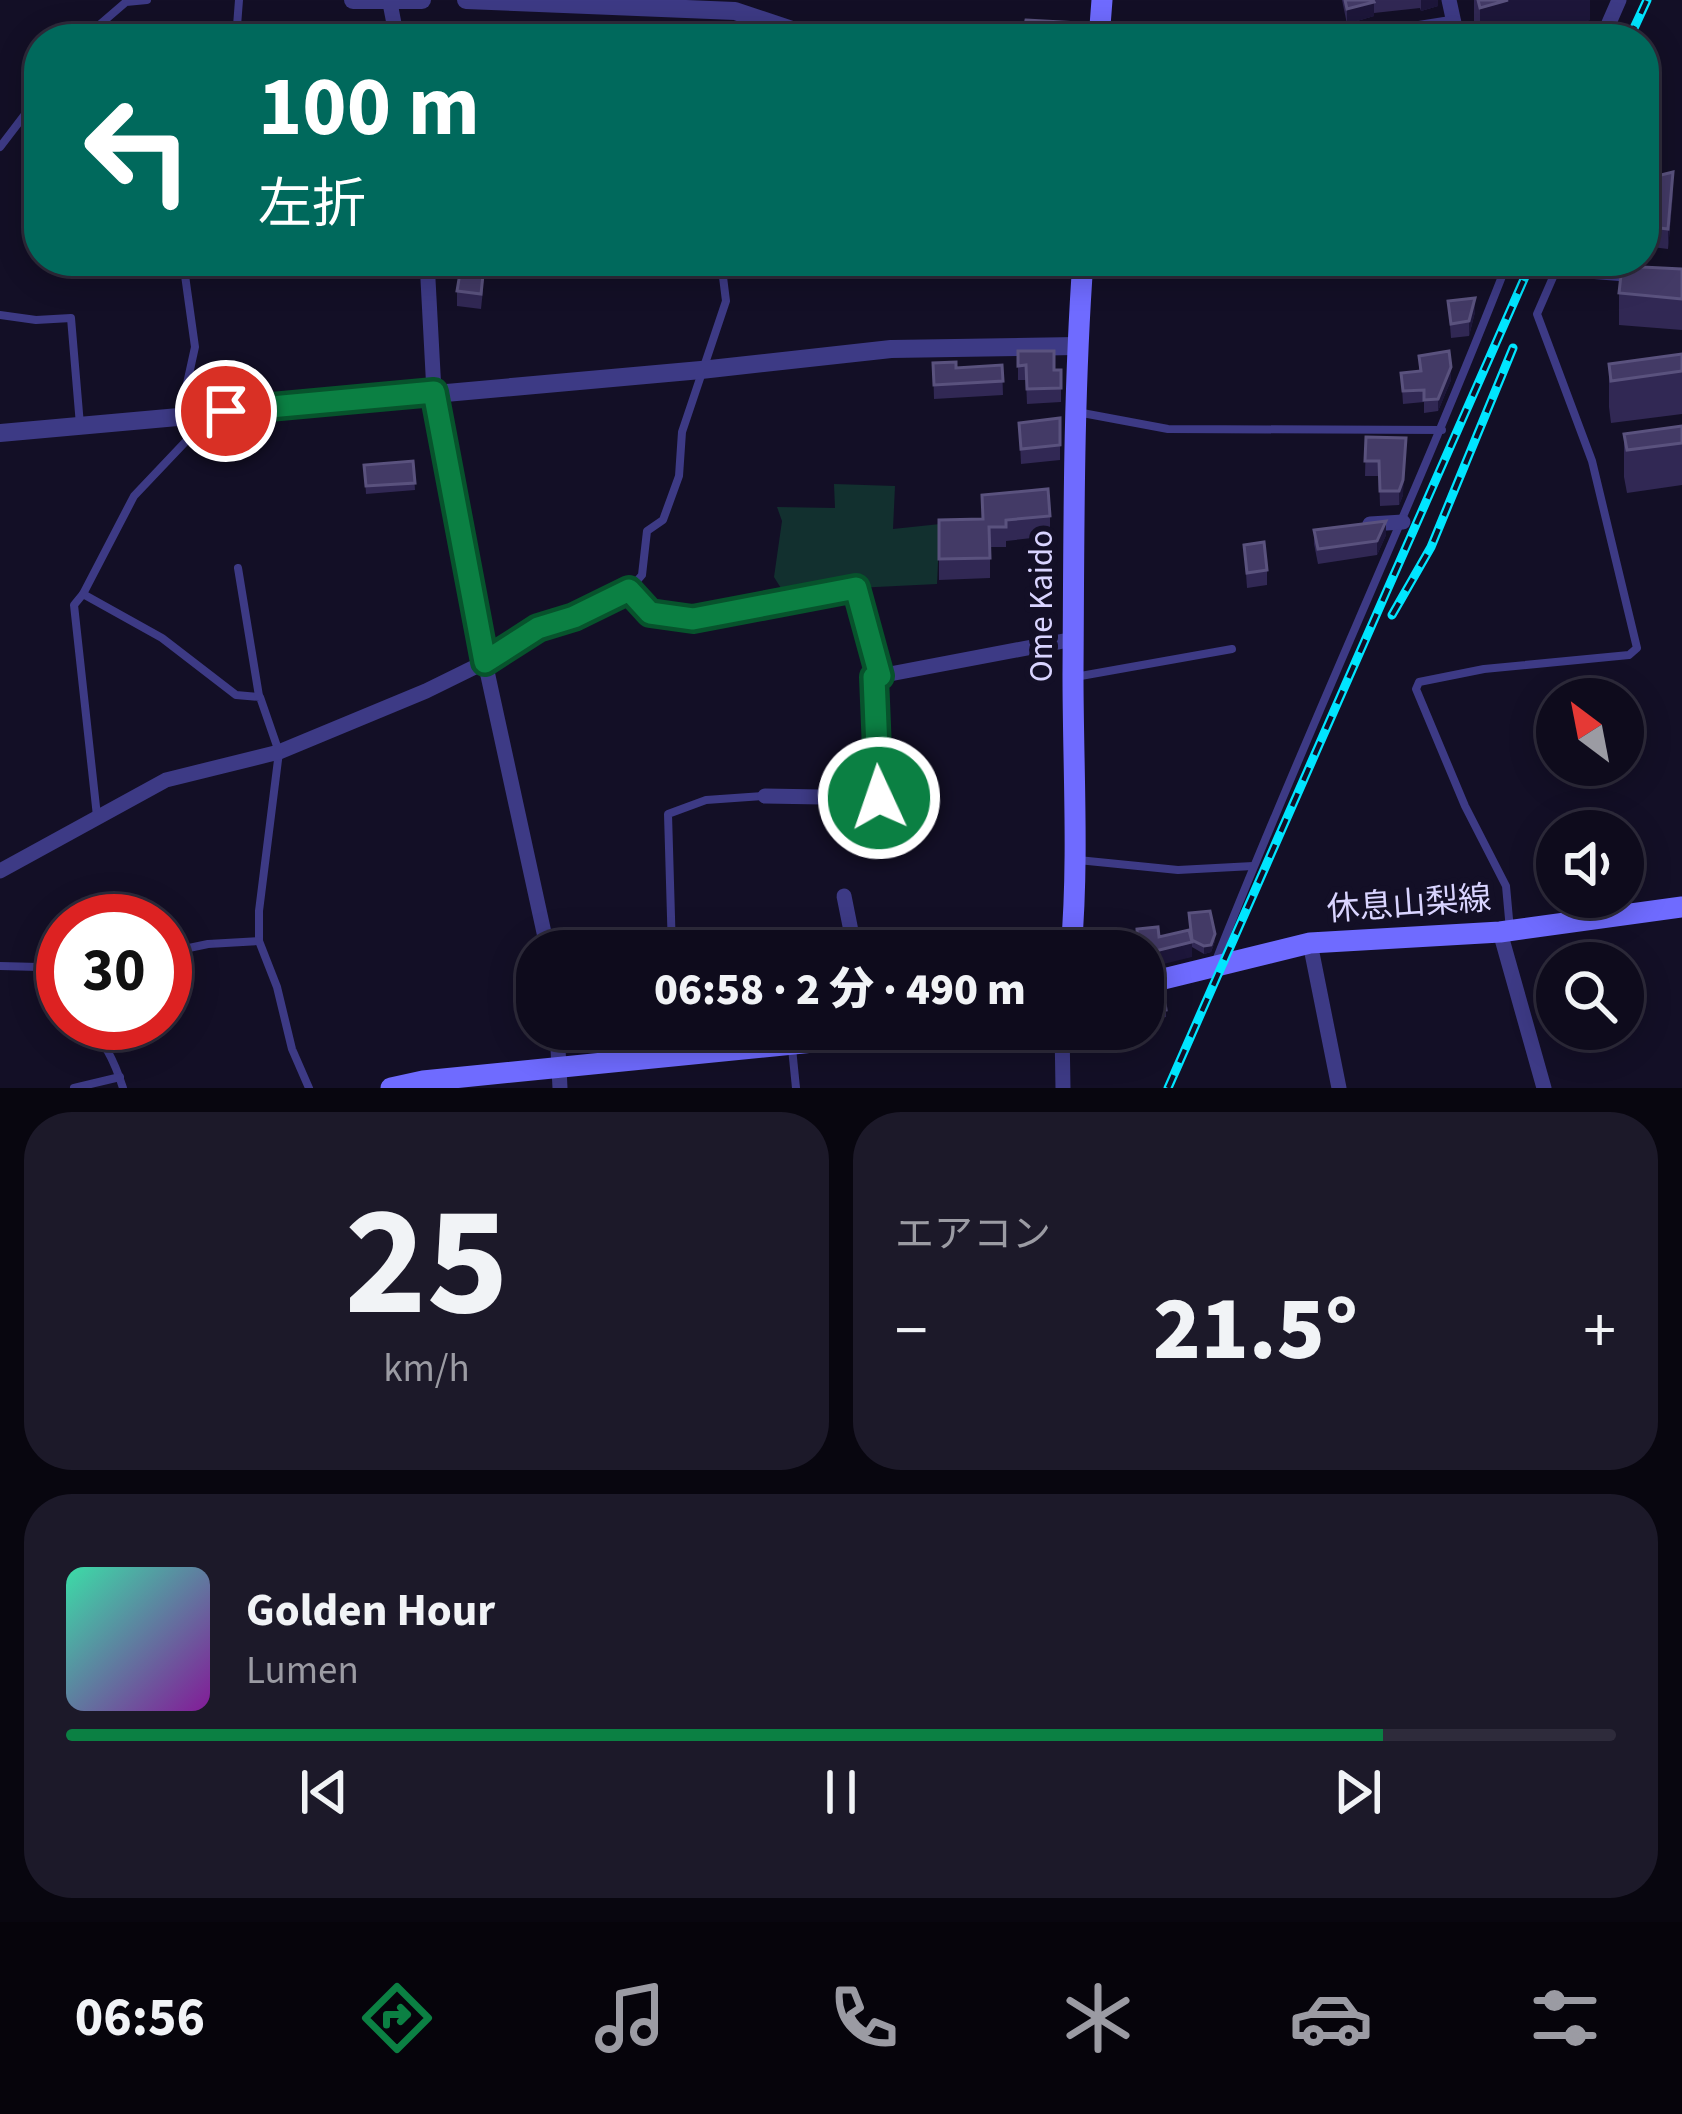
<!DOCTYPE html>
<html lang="ja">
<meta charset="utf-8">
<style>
body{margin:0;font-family:"Source Sans 3","Noto Sans JP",sans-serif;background:#1c1929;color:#f1f3f6;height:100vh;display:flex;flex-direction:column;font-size:45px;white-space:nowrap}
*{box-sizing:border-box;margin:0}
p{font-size:39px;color:#9b9ba3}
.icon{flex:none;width:66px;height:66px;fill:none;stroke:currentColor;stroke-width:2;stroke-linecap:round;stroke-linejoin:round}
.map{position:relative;height:1088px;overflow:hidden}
.sheet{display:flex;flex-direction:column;gap:24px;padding:24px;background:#08060f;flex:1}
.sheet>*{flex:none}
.banner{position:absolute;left:24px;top:24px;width:1635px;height:252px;border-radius:48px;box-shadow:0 6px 30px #0003,0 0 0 3px #2e2b3b;background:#00695c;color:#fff;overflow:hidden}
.needle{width:78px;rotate:328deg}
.buttons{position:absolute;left:1536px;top:678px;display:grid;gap:24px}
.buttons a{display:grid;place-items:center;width:108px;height:108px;border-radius:50%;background:#0e0b1c;box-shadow:0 6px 30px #0003,0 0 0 3px #2e2b3b;font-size:60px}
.speed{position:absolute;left:36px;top:894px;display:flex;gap:24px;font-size:60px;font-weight:700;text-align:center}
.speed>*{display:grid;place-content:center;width:156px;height:156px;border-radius:50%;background:#0e0b1c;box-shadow:0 6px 30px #0003,0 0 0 3px #2e2b3b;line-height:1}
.speed .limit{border:18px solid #d22;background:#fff;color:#111}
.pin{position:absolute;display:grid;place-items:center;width:102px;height:102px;color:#fff;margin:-51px;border:6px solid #fff;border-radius:50%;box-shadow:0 3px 12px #0007}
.me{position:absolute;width:132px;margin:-66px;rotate:357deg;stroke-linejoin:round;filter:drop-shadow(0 0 9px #0008)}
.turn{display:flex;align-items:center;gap:42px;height:252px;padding:0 36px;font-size:54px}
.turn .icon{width:156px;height:156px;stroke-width:2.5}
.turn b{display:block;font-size:84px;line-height:102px}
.big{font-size:90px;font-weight:800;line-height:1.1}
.sheet .tile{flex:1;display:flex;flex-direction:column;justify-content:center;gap:18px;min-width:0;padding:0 42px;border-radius:48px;background:#1c1929}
.sheet .dial{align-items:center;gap:0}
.dial b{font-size:156px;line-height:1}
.song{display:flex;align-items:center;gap:36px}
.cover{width:144px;height:144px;border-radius:18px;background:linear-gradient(135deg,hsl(160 70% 55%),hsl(290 70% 35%))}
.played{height:12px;border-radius:6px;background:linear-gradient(90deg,#0b8043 85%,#2e2b3b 85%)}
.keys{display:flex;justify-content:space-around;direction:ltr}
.heat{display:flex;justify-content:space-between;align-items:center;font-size:66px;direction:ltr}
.sheet .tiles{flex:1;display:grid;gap:24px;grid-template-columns:1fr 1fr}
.tile:last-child{grid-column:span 2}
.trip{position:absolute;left:516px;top:930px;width:648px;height:120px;border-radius:48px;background:#0e0b1c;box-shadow:0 6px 30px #0003,0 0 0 3px #2e2b3b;font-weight:800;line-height:120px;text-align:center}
.tabs{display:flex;height:192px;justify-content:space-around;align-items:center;background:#06040b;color:#9b9ba3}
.tabs .icon{width:84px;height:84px}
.tabs .current{color:#0b8043}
.tabs b{font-size:54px;color:#f1f3f6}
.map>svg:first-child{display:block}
.green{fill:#12302f}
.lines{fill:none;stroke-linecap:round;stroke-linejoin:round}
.service{stroke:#3d3a85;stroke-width:8}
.minor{stroke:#3d3a85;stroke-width:15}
.tertiary{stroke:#3d3a85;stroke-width:18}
.secondary{stroke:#6f6bff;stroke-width:21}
.rail-casing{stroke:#00e5ff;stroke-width:9}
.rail{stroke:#130f26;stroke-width:4.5;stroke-dasharray:14;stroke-linecap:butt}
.wall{fill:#312854}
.shaded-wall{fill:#1d163a}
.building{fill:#433a66;stroke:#5a527e;stroke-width:3}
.route-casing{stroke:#07532c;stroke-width:30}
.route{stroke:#0b8043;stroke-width:21}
.labels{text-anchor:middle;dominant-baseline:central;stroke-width:12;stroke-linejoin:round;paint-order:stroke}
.street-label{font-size:33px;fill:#d9d4ff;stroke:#130f26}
</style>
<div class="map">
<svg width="1682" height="1088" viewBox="0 0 1682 1088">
<rect width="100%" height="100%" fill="#130f26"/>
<path class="green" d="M 834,484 L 895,486 L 893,529 L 959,522 L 939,541 L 937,584 L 856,588 L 789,601 L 774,577 L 782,521 L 777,507 L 835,508 Z"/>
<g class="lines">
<g class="service">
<path d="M 83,39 L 126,2 L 147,0"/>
<path d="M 236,39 L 239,0"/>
<path d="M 0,147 L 39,96"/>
<path d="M 183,261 L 195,347 L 186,388 L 190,437 L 134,496 L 83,594 L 162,638 L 236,695 L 260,697 L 279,752 L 259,911 L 259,941 L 277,987 L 292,1049 L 309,1088"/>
<path d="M 0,315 L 36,320 L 71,318 L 80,425"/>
<path d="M 1077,412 L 1168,429 L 1442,430"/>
<path d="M 238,568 L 259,696"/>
<path d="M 629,590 L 642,575 L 647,531 L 663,520 L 679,476 L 682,432 L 726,301 L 721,261"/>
<path d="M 83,594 L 74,605 L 97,816"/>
<path d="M 486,661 L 538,628 L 575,617 L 629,590 L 650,613 L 693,619 L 856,588 L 879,673"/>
<path d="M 1075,677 L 1232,649"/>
<path d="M 1078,860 L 1178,870 L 1253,866"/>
<path d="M 1510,930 L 1506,886 L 1465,806 L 1416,689 L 1419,682 L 1484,669 L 1629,655 L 1637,648 L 1592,461 L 1537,314 L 1557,268"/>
<path d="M 672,951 L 668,814 L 706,800 L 763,796"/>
<path d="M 165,953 L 208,944 L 259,941"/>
<path d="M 1215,963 C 1308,727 1416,498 1508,261"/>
<path d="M 0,966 L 39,967 L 63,974"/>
<path d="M 82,1023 C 104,1037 115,1063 123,1088"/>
<path d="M 676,1029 L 678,1051"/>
<path d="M 792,1048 L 796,1088"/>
<path d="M 74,1088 L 120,1077"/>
</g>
<g class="minor">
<path d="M 1449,0 L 1454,23"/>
<path d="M 390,3 L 397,39"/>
<path d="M 1353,39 L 1454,23 L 1457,39"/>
<path d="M 1602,39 L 1619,0"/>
<path d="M 427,261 L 434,392 L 485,662 L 548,951"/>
<path d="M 1539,261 L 1576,270 L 1638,275"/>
<path d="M 1370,524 L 1403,522"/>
<path d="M 765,796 L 879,798 L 874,677 L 1074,639"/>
<path d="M 0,871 L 166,780 L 279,752 L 426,691 L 485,662"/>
<path d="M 844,896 L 855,951"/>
<path d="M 1500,932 L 1544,1088"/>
<path d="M 1310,943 L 1339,1088"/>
<path d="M 557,1029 L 560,1088"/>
<path d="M 1062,1029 L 1063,1088"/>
</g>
<g class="tertiary">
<path d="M 353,0 L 422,0"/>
<path d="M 466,0 L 735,11 L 819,39"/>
<path d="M 0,433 L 701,370 L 891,349 L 1076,346"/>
</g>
<g class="secondary">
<path d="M 1099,39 L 1102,0"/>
<path d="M 1071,951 C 1079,859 1073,768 1073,675 C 1074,537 1073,399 1083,261"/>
<path d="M 1143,984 L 1310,943 L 1500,932 L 1682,907"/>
<path d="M 391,1088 L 423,1081 L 873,1036 L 898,1029"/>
</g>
<g class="rail-casing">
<g id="rail">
<path d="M 1629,39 L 1647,0"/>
<path d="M 1392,615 L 1431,547 L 1513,348"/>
<path d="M 1168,1088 L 1532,261"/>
</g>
</g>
<use href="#rail" class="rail"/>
</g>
<g class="wall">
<path d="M 1342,0 L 1438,0 L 1438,6 L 1421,11 L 1420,8 L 1374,13 L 1374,16 L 1347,24 Z"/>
<path d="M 1474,0 L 1590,0 L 1590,20 L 1520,39 L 1477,39 L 1474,26 Z"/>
<path d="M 1413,33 L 1413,39 L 1365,39 L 1365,35 Z"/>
<path d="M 1644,187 L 1673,193 L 1668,249 L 1644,246 Z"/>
<path d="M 461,261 L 493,261 L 493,263 L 461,262 Z"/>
<path d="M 1682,269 L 1682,330 L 1619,325 L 1619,293 Z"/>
<path d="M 483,290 L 481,309 L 457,306 L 457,291 Z"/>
<path d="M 1448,301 L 1475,312 L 1469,336 L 1451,338 Z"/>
<path d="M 1018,351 L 1054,370 L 1061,370 L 1061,402 L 1027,404 L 1026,380 L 1018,380 Z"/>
<path d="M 1682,354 L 1682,414 L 1611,423 L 1609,407 L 1609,364 Z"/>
<path d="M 1419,356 L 1451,380 L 1438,411 L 1424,413 L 1424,402 L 1403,404 L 1401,373 L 1419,371 Z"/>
<path d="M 933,363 L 956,368 L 1002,365 L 1003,395 L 934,399 Z"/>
<path d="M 1060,418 L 1060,460 L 1021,464 L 1019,423 Z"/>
<path d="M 1682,426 L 1682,485 L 1627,493 L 1624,477 L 1624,434 Z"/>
<path d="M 1366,437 L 1403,495 L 1399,505 L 1380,506 L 1379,476 L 1365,476 Z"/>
<path d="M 413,461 L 415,490 L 366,494 L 364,465 Z"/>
<path d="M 1050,516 L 1050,536 L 1006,541 L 1006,547 L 990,547 L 990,578 L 939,580 L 939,520 Z"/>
<path d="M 1314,530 L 1386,535 L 1377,555 L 1318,564 L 1314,544 Z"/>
<path d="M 1244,545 L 1267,570 L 1267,585 L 1247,588 Z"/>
<path d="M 1137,929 L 1159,937 L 1215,941 L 1211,952 L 1204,954 L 1192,947 L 1192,957 L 1137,951 Z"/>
<path d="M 1143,989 L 1166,1010 L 1166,1017 L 1143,1020 Z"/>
</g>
<g class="shaded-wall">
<path d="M 1421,0 L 1438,0 L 1438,6 L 1421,11 Z"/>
<path d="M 1508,0 L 1590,0 L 1590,20 L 1520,39 L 1480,39 L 1480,8 Z"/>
<path d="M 1374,2 L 1374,16 L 1347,24 L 1347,9 Z"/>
<path d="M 1673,172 L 1673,193 L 1668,249 L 1668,229 Z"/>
<path d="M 1475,298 L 1475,312 L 1469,336 L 1469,321 Z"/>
<path d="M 1451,367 L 1451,380 L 1438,411 L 1438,399 Z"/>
<path d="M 1406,453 L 1403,495 L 1399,505 L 1399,491 Z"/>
<path d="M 1386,521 L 1386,535 L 1377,555 L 1377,541 Z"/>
<path d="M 1215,934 L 1215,941 L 1211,952 L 1204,954 L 1204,946 Z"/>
<path d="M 1192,942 L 1192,957 L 1143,969 L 1143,954 Z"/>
</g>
<g class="building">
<path d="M 1345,0 L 1373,0 L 1374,2 L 1347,9 Z"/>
<path d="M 1478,0 L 1508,0 L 1480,8 Z"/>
<path d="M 1026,20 L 1078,23 L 1075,39 L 1040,39 L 1023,36 Z"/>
<path d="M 1412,27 L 1413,33 L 1372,39 L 1367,39 L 1365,35 Z"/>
<path d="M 1442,28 L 1445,39 L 1422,39 Z"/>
<path d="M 1673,172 L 1668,229 L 1644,226 L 1644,187 L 1648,188 L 1649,178 Z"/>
<path d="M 1622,266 L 1682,269 L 1682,299 L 1619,293 Z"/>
<path d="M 460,273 L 483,275 L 481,294 L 457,291 Z"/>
<path d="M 1475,298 L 1469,321 L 1451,324 L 1448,301 Z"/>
<path d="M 1018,351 L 1054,351 L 1054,370 L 1061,370 L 1061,388 L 1027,389 L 1026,365 L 1018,366 Z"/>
<path d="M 1449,351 L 1451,367 L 1438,399 L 1424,400 L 1424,390 L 1403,391 L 1401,373 L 1421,371 L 1419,356 Z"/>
<path d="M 1682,354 L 1682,371 L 1611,381 L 1609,364 Z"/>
<path d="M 956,362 L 956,368 L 1002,365 L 1003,381 L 934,385 L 933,363 Z"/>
<path d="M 1060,418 L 1060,445 L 1021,449 L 1019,423 Z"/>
<path d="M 1682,426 L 1682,443 L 1627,450 L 1624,434 Z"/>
<path d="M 1366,437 L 1406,438 L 1403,480 L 1399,491 L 1380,491 L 1379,461 L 1365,461 Z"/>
<path d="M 413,461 L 415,483 L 366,486 L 364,465 Z"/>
<path d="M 1048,489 L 1050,516 L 1006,520 L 1006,527 L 989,527 L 990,558 L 939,559 L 939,520 L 983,519 L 982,495 Z"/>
<path d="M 1386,521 L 1377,541 L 1318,549 L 1314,530 Z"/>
<path d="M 1264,542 L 1267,570 L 1247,573 L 1244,545 Z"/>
<path d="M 1210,911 L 1215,934 L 1211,945 L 1204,946 L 1192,940 L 1189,913 Z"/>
<path d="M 1158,927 L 1159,937 L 1189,930 L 1192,942 L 1143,954 L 1143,951 L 1138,951 L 1137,929 Z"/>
<path d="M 1163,987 L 1166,1010 L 1143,1013 L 1143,989 Z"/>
</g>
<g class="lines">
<g class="route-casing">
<path id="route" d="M 226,411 L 434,392 L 485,662 L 538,628 L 574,617 L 629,590 L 650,613 L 693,619 L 856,588 L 880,676 L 874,677 L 879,798"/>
</g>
<use href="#route" class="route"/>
</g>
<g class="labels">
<g class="street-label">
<text transform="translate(1041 606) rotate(-90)">Ome Kaido</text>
<text transform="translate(1409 904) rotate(-4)">休息山梨線</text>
</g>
</g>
</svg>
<div class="buttons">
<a><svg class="needle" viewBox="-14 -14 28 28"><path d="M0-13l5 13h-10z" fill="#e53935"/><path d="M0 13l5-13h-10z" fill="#9b9ba3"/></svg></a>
<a><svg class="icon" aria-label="sound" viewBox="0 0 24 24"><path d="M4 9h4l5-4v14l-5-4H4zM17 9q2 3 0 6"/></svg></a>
<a><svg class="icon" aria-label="search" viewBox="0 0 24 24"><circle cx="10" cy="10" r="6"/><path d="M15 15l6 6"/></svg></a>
</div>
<div class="speed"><div class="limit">30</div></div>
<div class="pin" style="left:226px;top:411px;background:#d93025"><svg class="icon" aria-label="arrive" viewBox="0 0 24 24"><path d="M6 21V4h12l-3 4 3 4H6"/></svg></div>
<svg class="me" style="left:879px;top:798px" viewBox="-20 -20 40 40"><circle r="17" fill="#0b8043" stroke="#fff" stroke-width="3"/><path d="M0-11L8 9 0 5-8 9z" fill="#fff"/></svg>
<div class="trip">06:58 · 2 分 · 490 m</div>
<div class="banner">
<div class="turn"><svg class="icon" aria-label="left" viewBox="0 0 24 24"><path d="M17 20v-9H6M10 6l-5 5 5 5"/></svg><div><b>100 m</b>左折</div></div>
</div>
</div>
<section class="sheet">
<div class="tiles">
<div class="tile dial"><b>25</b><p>km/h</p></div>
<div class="tile"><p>エアコン</p>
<div class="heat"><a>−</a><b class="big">21.5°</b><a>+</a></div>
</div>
<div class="tile">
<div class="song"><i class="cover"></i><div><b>Golden Hour</b><p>Lumen</p></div></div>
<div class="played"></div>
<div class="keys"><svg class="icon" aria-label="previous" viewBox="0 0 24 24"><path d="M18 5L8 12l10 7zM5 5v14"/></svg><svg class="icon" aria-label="pause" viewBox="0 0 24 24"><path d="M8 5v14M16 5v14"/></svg><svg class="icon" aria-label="next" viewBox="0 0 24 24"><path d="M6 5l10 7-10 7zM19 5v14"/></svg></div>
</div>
</div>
</section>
<nav class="tabs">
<b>06:56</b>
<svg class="icon current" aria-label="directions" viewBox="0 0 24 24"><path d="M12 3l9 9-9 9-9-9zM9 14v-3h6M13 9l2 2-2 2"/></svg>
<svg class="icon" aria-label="music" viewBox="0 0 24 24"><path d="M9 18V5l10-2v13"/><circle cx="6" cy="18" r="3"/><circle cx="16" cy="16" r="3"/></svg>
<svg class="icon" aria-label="phone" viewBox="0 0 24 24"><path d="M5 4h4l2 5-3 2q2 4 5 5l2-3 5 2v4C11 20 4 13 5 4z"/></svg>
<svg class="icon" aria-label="climate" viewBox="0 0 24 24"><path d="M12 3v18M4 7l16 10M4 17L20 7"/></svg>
<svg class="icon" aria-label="car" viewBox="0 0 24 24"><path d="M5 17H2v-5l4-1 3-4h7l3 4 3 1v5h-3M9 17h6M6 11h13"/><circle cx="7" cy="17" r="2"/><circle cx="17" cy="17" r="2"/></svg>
<svg class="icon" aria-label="filters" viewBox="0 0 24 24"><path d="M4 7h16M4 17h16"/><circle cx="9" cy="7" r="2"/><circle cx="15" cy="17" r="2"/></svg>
</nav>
